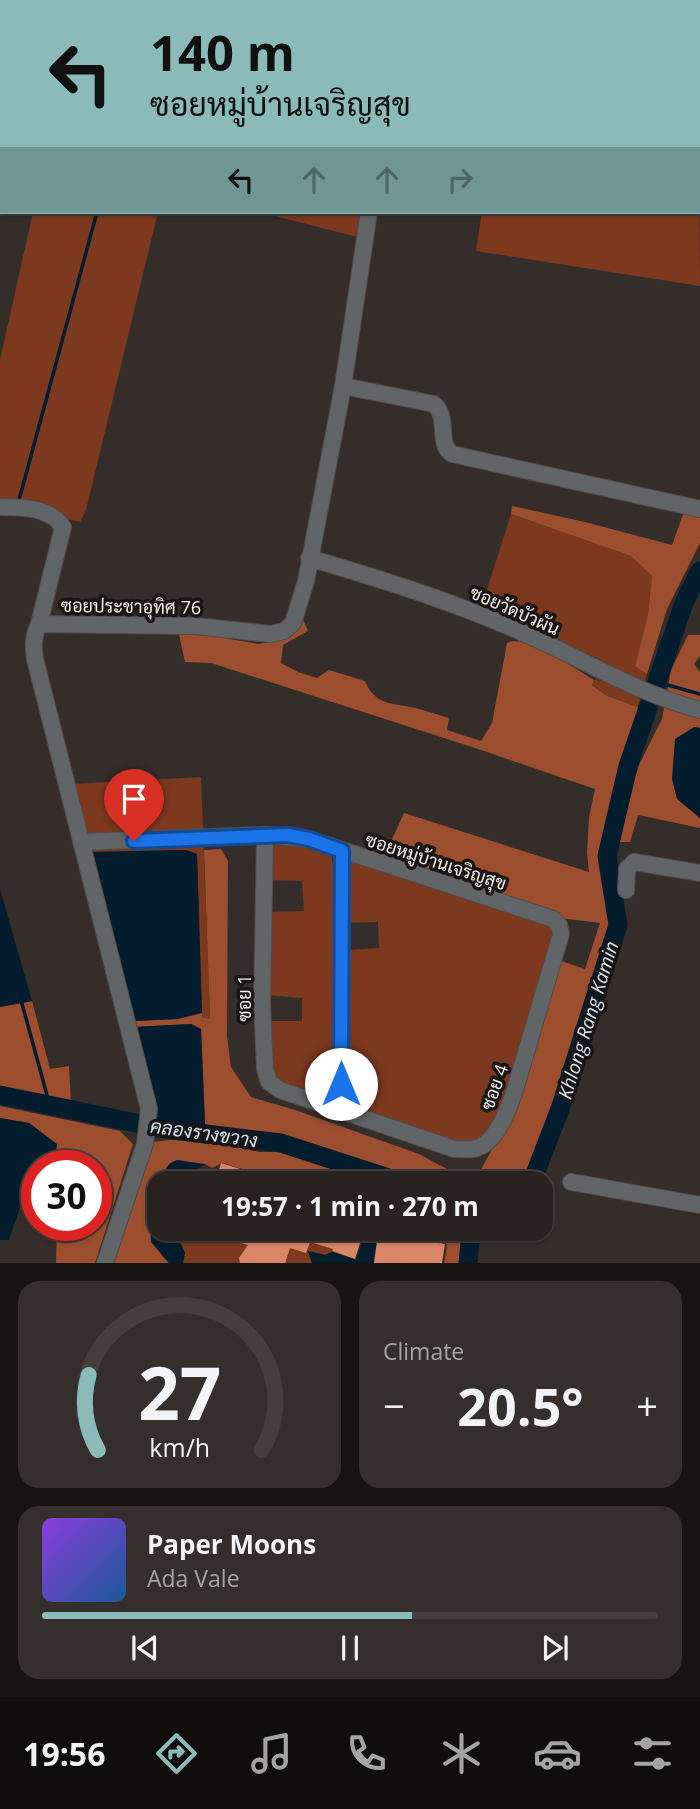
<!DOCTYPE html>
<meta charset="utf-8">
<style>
body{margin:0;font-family:"Open Sans",Sarabun,sans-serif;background:#342f2d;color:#f1f3f6;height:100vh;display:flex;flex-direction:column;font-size:26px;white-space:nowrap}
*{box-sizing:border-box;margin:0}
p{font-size:23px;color:#a5a4a5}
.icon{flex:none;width:38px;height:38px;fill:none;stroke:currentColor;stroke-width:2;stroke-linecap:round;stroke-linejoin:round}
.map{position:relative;height:1263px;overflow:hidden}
.drawer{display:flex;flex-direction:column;gap:18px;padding:18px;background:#161312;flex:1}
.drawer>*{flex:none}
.top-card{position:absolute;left:0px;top:0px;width:700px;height:214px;box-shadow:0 2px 5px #0004,0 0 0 2px #443f3e;background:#8bbbb9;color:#111;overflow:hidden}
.speed{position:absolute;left:21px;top:1150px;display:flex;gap:14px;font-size:35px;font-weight:700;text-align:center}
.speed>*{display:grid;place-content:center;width:91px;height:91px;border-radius:50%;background:#282220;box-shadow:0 2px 5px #0004,0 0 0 2px #443f3e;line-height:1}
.speed .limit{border:10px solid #d22;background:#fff;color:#111}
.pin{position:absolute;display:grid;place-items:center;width:60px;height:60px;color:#fff;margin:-72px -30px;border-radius:50% 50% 50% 0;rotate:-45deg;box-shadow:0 0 7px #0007}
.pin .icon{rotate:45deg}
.me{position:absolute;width:77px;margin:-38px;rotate:0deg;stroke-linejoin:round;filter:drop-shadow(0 0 5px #0008)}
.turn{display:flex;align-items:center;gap:24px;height:147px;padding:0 35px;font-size:32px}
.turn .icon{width:91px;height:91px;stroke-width:2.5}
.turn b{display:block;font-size:49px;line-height:60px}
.lanes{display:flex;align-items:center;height:66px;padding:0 35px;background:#0003;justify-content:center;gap:35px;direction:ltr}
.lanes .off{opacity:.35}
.big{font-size:52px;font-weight:700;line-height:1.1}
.drawer .widget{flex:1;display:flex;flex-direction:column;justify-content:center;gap:10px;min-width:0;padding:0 24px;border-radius:21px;background:#342f2d}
.drawer .dial{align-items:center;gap:0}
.dial svg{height:182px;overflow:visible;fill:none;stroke:#443f3e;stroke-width:7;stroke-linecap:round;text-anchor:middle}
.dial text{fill:#f1f3f6;stroke:none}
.song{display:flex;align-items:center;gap:21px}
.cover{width:84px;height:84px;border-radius:10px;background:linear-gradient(135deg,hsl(270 70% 55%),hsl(210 70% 35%))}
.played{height:7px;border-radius:4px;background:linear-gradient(90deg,#8bbbb9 60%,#443f3e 60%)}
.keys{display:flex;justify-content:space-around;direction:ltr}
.heat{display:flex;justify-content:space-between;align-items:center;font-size:38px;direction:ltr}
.drawer .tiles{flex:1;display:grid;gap:18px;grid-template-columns:1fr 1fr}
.widget:last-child{grid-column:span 2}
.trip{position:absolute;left:147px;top:1171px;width:406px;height:70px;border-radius:21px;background:#282220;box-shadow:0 2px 5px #0004,0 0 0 2px #443f3e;font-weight:700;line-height:70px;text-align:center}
.menu{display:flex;height:112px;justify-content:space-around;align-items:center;background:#100e0d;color:#a5a4a5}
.menu .icon{width:49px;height:49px}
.menu .selected{color:#8bbbb9}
.menu b{font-size:32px;color:#f1f3f6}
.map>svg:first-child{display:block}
.green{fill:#7c391e}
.forest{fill:#9c4e2f}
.water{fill:#041d2e}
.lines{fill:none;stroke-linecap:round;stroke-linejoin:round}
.stream{stroke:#041d2e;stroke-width:3.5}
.river{stroke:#041d2e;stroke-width:19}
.building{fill:#da8666}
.minor-casing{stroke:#534c49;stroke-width:18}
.minor{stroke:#616567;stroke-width:16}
.route-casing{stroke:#114b97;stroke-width:18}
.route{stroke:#1a73e8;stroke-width:12}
.labels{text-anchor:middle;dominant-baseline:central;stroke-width:7;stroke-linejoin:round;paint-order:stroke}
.street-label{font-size:18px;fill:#f1ece9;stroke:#1a1615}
.water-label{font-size:19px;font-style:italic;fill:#d2e5f4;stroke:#1a1615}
</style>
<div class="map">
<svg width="700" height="1263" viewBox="0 0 700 1263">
<rect width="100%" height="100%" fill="#352d2a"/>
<g class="green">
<path d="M 698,52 L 700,286 L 476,251 L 482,212 L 698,212 Z"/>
<path d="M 33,212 L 158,212 L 86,510 L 80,522 L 0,503 L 0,360 Z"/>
<path d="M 260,212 L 360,212 L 357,237 Z"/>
<path d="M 511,514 L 631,556 L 652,576 L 648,614 L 635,666 L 647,674 L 638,707 L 607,696 L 592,684 L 594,680 L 603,681 L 609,671 L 600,659 L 560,643 L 558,635 L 482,605 Z"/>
<path d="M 201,777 L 210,1019 L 202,1017 L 197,854 L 186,850 L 90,852 L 71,784 Z"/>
<path d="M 287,840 L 331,853 L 349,950 L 379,948 L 378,922 L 346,923 L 348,858 L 554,927 L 556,936 L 505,1110 L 492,1130 L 469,1147 L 271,1080 L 266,1021 L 302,1021 L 302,998 L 266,995 L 267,912 L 304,911 L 302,881 L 269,880 L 268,841 Z"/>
<path d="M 180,1229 L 339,1229 L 332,1252 L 325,1255 L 308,1251 L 312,1263 L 183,1263 L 185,1253 L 181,1244 L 173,1241 Z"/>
</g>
<g class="forest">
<path d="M 512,506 L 585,522 L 672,545 L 684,512 L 700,513 L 700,543 L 667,609 L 647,674 L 635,666 L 648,614 L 652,576 L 631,556 L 511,514 Z"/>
<path d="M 302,617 L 308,631 L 283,645 L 281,663 L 298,672 L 317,678 L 329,670 L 365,681 C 375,706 393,703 416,708 C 427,711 438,715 449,718 L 447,730 L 481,741 L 492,723 L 507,643 C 526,633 575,669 594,680 L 592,685 L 607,696 L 638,707 L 618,798 L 611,809 L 602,867 L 613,925 L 604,961 L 560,1098 L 531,1170 L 517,1183 L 469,1183 L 478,1175 L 505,1125 L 558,960 L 585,969 L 600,923 L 560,918 L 384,857 L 404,813 L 589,872 L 587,853 L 589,817 L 595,789 L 478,749 L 211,663 L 185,662 L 178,630 L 259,644 L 277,640 Z"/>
<path d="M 688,635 L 700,635 L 700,656 L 694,664 L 700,672 L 700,728 L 694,727 L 677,798 L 700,818 L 700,828 L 638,815 L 630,842 L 616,842 L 639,765 L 662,719 L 671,670 Z"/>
<path d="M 221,849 L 228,861 L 227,1036 L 231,1067 L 251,1097 L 295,1110 L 419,1154 L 458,1175 L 462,1183 L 409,1183 L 309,1147 L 232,1132 L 205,1124 L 201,1029 L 191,1024 L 134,1027 L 134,1021 L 177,1019 L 202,1013 L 202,1017 L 210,1019 L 204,850 Z"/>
<path d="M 32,1001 L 50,1069 L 69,1066 L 71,1105 L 0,1088 L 0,1007 Z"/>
<path d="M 0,1106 L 120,1131 L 133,1144 L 95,1263 L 56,1263 L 57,1225 L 96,1225 L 96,1166 L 55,1165 L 56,1144 L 29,1123 L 0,1118 Z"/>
<path d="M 170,1140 L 212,1141 L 259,1152 L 288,1152 L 348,1175 L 366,1177 L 374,1183 L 290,1183 L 222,1163 L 212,1168 L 205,1164 L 165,1169 L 164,1182 L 159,1183 L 159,1200 L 150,1227 L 162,1256 L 169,1263 L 109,1263 L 152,1142 Z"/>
<path d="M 431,1229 L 466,1229 L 467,1235 L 465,1263 L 444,1263 L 447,1246 L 444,1236 Z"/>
</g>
<g class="water">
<path d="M 694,727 L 700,728 L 700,818 L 677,799 L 672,779 L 675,739 Z"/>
<path d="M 186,850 L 197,854 L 202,1013 L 177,1019 L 134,1021 L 90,852 Z"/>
<path d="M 0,889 L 32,1001 L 0,1007 Z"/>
<path d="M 191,1024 L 201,1029 L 205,1124 L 186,1129 L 154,1121 L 134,1027 Z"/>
<path d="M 0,1118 L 29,1123 L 57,1144 L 55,1165 L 37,1166 L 37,1191 L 20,1208 L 9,1240 L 0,1240 Z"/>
<path d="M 177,1160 L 205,1164 L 190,1175 L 190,1183 L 164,1183 C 165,1171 164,1165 177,1160 Z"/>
<path d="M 159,1200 L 159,1228 L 180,1229 L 173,1241 L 181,1244 L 185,1253 L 183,1263 L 169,1263 L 151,1242 L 150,1227 Z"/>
<path d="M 359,1229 L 431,1229 L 444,1236 L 446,1243 L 378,1234 L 373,1263 L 312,1263 L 308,1251 L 325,1255 L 332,1252 L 356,1260 L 366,1231 Z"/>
</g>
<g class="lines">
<g class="stream">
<path d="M 156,2 L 156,0"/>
<path d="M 19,500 L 97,212"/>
<path d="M 657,682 L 700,694"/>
<path d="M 21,1000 L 50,1106"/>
</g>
<g class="river">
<path d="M 589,0 L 593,2"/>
<path d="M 698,16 L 700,15"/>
<path d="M 0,1095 L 165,1129 L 281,1143 L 404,1183"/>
<path d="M 525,1183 L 535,1174 L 560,1109 L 618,925 L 607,856 L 628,766 L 684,603 L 700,571"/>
<path d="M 468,1263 L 470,1243 L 474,1228"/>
</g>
</g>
<g class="building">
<path d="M 221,1163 L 278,1181 L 278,1183 L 226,1183 L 216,1180 Z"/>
<path d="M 211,1228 L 356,1228 L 364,1231 L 355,1259 L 332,1251 L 333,1249 L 310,1242 L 306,1253 L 290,1248 L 285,1263 L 240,1263 L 239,1258 L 248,1245 L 228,1239 L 228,1236 L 211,1231 Z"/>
<path d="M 378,1234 L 445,1244 L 442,1263 L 374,1263 Z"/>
</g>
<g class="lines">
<g class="minor-casing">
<g id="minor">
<path d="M 392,2 L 392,0"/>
<path d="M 343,386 L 434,404 C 450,418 436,443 452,454 L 700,509"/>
<path d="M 0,507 C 22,507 50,507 63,527 L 39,624"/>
<path d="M 309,558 C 384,580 458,603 530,636 C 588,662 637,693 700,710"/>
<path d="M 81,842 L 265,835 L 309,839 L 553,919 L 559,925 L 561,934 L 515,1090 C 509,1108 499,1136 482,1146 C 473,1151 463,1149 454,1149 L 280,1090 L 269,1082 L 265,1069 L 262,1003 L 265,835"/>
<path d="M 626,890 L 627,869 L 634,862 L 700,873"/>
<path d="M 341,1110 L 342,851"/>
<path d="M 571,1182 L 700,1205"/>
<path d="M 105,1263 L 145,1144 L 149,1109 L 35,659 C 33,646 33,636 39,624 L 195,626 L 271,634 L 284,631 L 293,623 L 306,581 L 343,386 L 369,212"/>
</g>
</g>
<use href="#minor" class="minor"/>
</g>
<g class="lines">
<g class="route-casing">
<path id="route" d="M 134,841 L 288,835 L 309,839 L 342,851 L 341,1084"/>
</g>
<use href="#route" class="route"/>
</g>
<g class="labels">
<g class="street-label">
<text transform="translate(131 606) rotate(1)">ซอยประชาอุทิศ 76</text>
<text transform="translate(515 610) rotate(24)">ซอยวัดบัวผัน</text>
<text transform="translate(436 861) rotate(18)">ซอยหมู่บ้านเจริญสุข</text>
<text transform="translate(244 998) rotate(-90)">ซอย 1</text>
<text transform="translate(494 1087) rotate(-70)">ซอย 4</text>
</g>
<g class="water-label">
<text transform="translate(588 1020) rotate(-73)">Khlong Rang Kamin</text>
<text transform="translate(204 1133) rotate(8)">คลองรางขวาง</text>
</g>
</g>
</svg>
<div class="speed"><div class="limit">30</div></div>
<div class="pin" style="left:134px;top:841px;background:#d93025"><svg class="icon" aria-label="arrive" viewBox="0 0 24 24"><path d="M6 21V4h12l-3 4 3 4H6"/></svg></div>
<svg class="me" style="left:341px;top:1084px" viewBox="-20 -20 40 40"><circle r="19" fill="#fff"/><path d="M0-13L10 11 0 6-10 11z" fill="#1a73e8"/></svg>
<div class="trip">19:57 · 1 min · 270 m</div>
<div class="top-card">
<div class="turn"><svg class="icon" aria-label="left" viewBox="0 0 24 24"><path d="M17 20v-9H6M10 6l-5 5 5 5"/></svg><div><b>140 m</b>ซอยหมู่บ้านเจริญสุข</div></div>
<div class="lanes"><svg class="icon" aria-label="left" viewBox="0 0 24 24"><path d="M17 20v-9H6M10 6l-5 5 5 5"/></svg><svg class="icon off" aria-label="ahead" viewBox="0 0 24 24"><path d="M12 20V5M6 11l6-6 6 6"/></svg><svg class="icon off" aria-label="ahead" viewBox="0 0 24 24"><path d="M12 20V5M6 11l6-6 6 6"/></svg><svg class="icon off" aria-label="right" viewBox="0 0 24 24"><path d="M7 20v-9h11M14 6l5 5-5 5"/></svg></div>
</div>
</div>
<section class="drawer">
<div class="tiles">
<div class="widget dial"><svg viewBox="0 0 100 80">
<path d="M14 69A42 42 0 1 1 86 69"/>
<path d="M14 69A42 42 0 0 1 10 36" stroke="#8bbbb9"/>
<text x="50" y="56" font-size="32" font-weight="700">27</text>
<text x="50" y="72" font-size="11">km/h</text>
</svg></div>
<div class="widget"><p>Climate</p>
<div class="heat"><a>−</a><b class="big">20.5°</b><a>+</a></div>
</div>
<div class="widget">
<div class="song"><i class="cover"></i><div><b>Paper Moons</b><p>Ada Vale</p></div></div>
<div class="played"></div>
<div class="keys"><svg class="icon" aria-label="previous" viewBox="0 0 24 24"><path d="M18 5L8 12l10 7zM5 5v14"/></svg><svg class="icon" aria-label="pause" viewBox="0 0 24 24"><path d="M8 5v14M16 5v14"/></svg><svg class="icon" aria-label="next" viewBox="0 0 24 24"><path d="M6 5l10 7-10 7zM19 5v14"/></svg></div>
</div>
</div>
</section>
<nav class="menu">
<b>19:56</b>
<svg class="icon selected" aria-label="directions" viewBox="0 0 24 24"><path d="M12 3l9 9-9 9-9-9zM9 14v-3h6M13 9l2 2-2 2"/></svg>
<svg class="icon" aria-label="music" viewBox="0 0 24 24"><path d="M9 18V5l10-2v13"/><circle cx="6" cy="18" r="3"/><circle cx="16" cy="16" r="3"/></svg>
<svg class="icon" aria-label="phone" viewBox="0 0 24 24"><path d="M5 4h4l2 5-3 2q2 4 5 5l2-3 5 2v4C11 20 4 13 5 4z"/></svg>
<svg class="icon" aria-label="climate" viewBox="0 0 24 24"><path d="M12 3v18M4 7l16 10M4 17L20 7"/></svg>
<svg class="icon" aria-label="car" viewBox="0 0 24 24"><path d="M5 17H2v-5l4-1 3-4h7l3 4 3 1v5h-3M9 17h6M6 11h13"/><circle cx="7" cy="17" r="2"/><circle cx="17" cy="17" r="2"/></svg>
<svg class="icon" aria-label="filters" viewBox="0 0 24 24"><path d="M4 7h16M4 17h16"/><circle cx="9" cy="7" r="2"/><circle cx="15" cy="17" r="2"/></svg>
</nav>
